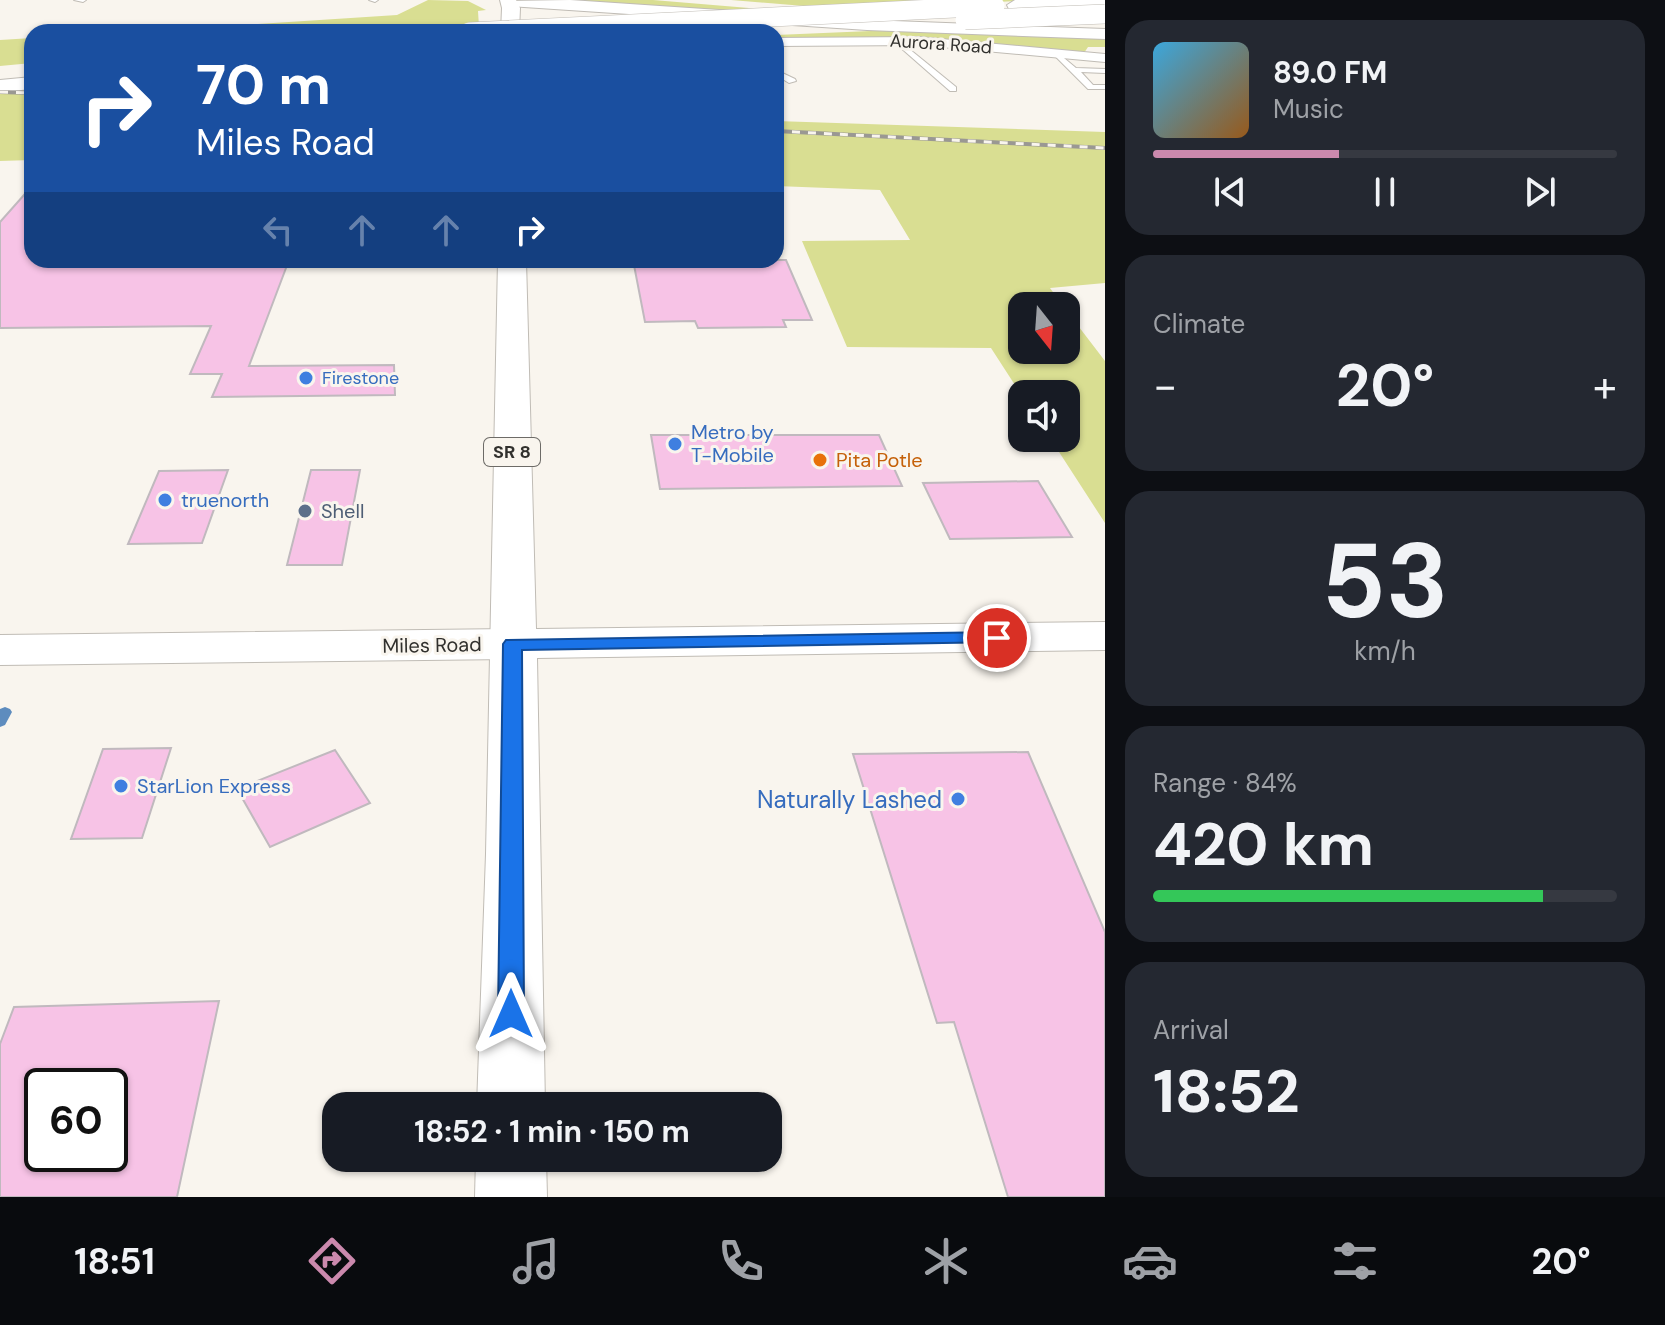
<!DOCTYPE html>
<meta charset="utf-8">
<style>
body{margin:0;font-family:"DM Sans",sans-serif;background:#242831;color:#f1f3f6;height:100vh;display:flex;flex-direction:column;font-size:30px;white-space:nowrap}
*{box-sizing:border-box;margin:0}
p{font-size:26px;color:#9ea1a6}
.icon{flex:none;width:44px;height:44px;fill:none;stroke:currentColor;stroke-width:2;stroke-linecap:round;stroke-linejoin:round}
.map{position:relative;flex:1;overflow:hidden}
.side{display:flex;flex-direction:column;gap:20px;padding:20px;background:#0d0f14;width:560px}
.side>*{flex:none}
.banner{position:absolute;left:24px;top:24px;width:760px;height:244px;border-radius:24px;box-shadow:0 2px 6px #0004;background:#1a4fa0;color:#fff;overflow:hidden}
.needle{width:52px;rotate:163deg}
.buttons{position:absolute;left:1008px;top:292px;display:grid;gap:16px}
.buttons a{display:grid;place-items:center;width:72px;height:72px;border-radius:16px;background:#171b24;box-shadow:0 2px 6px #0004;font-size:40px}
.speed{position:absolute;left:24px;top:1068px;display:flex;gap:16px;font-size:40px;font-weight:700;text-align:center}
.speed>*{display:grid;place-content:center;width:104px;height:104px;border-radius:50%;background:#171b24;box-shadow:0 2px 6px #0004;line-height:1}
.speed .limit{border:4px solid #111;border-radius:12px;background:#fff;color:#111}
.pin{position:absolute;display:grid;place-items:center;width:68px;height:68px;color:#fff;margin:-34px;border:4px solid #fff;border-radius:50%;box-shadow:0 2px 8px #0007}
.me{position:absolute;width:88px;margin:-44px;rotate:0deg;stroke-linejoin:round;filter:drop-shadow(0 0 6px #0008)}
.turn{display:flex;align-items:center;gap:28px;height:168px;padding:0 40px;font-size:36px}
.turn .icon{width:104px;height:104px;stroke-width:2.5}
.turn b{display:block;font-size:56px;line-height:68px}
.lanes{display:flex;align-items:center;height:76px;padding:0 40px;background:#0003;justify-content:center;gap:40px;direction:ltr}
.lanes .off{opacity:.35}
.big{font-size:60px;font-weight:700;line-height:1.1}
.side .tile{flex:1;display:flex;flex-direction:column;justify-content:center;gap:12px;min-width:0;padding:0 28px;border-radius:24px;background:#242831}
.side .dial{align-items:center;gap:0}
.dial b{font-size:104px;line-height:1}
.song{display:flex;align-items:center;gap:24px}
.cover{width:96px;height:96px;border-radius:12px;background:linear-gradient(135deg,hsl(200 70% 55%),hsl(30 70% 35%))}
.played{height:8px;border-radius:4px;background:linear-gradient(90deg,#cb89ad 40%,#363941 40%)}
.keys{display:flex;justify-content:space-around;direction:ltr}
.heat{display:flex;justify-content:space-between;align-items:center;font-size:44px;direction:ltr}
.charge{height:12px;border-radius:6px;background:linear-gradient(90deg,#34c759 84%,#363941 0)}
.trip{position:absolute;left:322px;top:1092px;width:460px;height:80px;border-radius:24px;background:#171b24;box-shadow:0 2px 6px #0004;font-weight:700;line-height:80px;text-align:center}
.dock{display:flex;height:128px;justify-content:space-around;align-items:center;background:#090b0e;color:#9ea1a6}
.dock .icon{width:56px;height:56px}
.dock .active{color:#cb89ad}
.dock b{font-size:36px;color:#f1f3f6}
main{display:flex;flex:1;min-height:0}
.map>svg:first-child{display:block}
.green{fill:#d9de92}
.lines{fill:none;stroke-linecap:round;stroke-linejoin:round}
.stream{fill:#5e8cbe;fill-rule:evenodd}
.building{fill:#f7c3e6;stroke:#c0b9be;stroke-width:2;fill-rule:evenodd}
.service-casing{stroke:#c0bcb5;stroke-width:2}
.minor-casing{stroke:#c0bcb5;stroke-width:2}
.secondary-casing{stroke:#c0bcb5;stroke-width:2}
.primary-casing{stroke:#c0bcb5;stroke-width:2}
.motorway-casing{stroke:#c0bcb5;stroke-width:2}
.service{fill:#fff;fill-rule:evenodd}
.minor{fill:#fff;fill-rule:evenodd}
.secondary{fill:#fff;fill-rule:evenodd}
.primary{fill:#fff;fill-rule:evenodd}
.motorway{fill:#fff;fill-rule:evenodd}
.rail-casing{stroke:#9a9893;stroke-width:4}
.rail{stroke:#f9f5ee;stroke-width:3;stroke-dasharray:8;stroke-linecap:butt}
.motorway-bridge-casing{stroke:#c0bcb5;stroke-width:20;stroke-linecap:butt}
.motorway-bridge{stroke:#fff;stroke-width:19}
.route{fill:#1a73e8;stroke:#114b97;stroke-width:2}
.shop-dot{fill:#3f7fe0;stroke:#f9f5ee;stroke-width:3}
.food-dot{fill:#e8710a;stroke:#f9f5ee;stroke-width:3}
.service-dot{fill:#5c6f8a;stroke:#f9f5ee;stroke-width:3}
.labels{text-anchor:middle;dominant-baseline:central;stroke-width:6;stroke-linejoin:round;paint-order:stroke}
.far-street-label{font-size:18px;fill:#31302d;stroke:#f9f5ee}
.far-shop-label{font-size:18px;fill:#366cbe;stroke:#f9f5ee;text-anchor:start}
.shield{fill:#f9f5ee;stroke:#6d6b67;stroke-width:2}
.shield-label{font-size:18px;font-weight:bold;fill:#31302d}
.shop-label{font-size:20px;fill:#366cbe;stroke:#f9f5ee;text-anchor:start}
.food-label{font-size:20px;fill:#c56008;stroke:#f9f5ee;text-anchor:start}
.service-label{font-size:20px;fill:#4e5e75;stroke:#f9f5ee;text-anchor:start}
.street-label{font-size:20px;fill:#31302d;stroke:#f9f5ee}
.near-shop-label{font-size:24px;fill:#366cbe;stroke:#f9f5ee;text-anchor:end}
</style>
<main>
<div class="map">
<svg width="1105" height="1197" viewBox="0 0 1105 1197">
<rect width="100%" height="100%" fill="#f9f5ee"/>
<g class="green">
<path d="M 428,0 L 468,1 L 486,10 L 478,11 L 479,27 L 400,32 L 131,32 L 397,15 Z"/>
<path d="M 547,0 L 653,0 L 785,11 L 726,14 Z"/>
<path d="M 731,0 L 1040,0 L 840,9 Z"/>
<path d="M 918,29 L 1105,36 L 1105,47 L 1088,47 L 1084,53 L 951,40 L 776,39 L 776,35 Z"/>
<path d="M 32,38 L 32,63 L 0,66 L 0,40 Z"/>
<path d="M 32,83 L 32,160 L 0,161 L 0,86 Z"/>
<path d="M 776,121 L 1105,132 L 1105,283 L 1050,288 L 1063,306 L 1022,306 L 1022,350 L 1066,350 L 1066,310 L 1105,361 L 1105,523 L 1050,438 L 1066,438 L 1066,394 L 1022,396 L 991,348 L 847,347 L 802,241 L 910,240 L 880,190 L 776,186 Z"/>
</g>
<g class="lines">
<path class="stream" d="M 5,707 L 10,709 L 12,712 L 5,725 L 0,727 L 0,709 Z"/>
</g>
<g class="building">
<path d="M 32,186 L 32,260 L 289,260 L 249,366 L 394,365 L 395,395 L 212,397 L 222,374 L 190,374 L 211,326 L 0,328 L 0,222 Z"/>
<path d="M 633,260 L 786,260 L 812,320 L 783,320 L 786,327 L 698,328 L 695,321 L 645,322 Z"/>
<path d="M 651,435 L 879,435 L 902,486 L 660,489 Z"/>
<path d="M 228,470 L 202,543 L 128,544 L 159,471 Z"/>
<path d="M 311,470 L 360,470 L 342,565 L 287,565 Z"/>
<path d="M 1038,481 L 1072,537 L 950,539 L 923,483 Z"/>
<path d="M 171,748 L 142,838 L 71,839 L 103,749 Z"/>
<path d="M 335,750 L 370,803 L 270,847 L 237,789 Z"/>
<path d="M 1028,752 L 1105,932 L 1105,1197 L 1008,1197 L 954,1022 L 937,1023 L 853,754 Z"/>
<path d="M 219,1001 L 177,1197 L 0,1197 L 0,1044 L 14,1007 ZM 42,1086 L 110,1086 L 110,1154 L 42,1154 Z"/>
</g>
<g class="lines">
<g class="service-casing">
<g id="service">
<path d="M 74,0 L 86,0 L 83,2 Z"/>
<path d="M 369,0 L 378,0 L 375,2 Z"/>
<path d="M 893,39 L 897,39 L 956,87 L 956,91 L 950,91 L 893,41 Z"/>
<path d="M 1054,53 L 1058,53 L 1076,68 L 1105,69 L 1105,73 L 1081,72 L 1093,85 L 1105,85 L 1105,89 L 1088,89 L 1054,55 Z"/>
<path d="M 776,70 L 795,79 L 796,81 L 789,83 L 776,75 Z"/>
</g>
</g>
<g class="minor-casing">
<path id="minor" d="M 919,37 L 1105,54 L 1105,62 L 919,45 L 776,46 L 776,38 Z"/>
</g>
<g class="secondary-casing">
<path id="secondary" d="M 512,629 L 528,634 L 535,644 L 528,654 L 512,659 L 0,665 L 0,635 Z"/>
</g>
<g class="primary-casing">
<g id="primary">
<path d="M 500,0 L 516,0 L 520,8 L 519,32 L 501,32 L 502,8 Z"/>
<path d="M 498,260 L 526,260 L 536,629 L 1105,622 L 1105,650 L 537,658 L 545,1106 L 477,1106 L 486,854 Z"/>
<path d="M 476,1158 L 546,1158 L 547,1197 L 475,1197 Z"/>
</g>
</g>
<g class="motorway-casing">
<g id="motorway">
<path d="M 570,0 L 867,20 L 1105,29 L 1105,39 L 867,30 L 509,6 L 501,1 Z"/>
<path d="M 1015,0 L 1105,0 L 1105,6 L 1009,9 L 1007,5 Z"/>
<path d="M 32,77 L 32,89 L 0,92 L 0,80 Z"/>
</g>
</g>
<use href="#service" class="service"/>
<use href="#minor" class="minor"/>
<use href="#secondary" class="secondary"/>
<use href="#primary" class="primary"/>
<use href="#motorway" class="motorway"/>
<g class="rail-casing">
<g id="rail">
<path d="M 0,92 L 32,93"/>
<path d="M 776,131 L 1105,148"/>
</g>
</g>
<use href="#rail" class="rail"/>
<g class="motorway-bridge-casing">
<g id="motorway-bridge">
<path d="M 965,20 L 1105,14"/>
<path d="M 469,32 L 995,6"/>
</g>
</g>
<use href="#motorway-bridge" class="motorway-bridge"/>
</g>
<path class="route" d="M 997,632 L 1003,634 L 1006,638 L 1003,642 L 522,650 L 524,1014 L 521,1022 L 511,1025 L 502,1022 L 498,1014 L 503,644 L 506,640 Z"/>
<g class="shop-dot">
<circle cx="306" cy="378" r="8"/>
<circle cx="675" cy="444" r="8"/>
<circle cx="165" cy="500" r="8"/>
<circle cx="121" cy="786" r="8"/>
<circle cx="958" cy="799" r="8"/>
</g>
<circle class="food-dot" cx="820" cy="460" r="8"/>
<circle class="service-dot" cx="305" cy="511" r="8"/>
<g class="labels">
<g class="far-street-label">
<text transform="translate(941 44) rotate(4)">Aurora Road</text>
</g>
<g class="far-shop-label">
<text x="322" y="378">Firestone</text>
</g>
<rect class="shield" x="484" y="438" width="56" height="28" rx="6"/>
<g class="shield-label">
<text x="512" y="452">SR 8</text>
</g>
<g class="shop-label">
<text x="691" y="432">Metro by<tspan x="691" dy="23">T-Mobile</tspan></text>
<text x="181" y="500">truenorth</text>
<text x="137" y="786">StarLion Express</text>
</g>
<g class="food-label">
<text x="836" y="460">Pita Potle</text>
</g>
<g class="service-label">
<text x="321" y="511">Shell</text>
</g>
<g class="street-label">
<text transform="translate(432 645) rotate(-1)">Miles Road</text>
</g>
<g class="near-shop-label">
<text x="942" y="799">Naturally Lashed</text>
</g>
</g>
</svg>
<div class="buttons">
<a><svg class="needle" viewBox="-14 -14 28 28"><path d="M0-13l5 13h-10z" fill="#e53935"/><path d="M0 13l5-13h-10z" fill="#9ea1a6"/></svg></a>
<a><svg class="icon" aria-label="sound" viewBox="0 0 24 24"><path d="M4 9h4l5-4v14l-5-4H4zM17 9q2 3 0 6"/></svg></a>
</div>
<div class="speed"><div class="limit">60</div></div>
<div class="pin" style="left:997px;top:638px;background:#d93025"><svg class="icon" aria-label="arrive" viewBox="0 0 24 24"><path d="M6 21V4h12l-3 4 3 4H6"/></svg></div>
<svg class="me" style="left:511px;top:1014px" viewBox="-20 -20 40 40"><path d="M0-17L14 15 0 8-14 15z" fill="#1a73e8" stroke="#fff" stroke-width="4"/></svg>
<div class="trip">18:52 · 1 min · 150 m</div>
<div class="banner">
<div class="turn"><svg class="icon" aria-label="right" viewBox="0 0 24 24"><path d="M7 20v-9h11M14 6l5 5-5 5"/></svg><div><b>70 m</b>Miles Road</div></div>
<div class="lanes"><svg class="icon off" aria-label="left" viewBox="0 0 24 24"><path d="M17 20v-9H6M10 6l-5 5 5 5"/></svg><svg class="icon off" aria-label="ahead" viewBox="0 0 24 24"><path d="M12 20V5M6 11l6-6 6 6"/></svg><svg class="icon off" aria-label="ahead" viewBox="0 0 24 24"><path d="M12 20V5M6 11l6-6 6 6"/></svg><svg class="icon" aria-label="right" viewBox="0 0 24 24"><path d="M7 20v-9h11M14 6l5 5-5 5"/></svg></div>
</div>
</div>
<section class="side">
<div class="tile">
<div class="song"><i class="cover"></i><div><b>89.0 FM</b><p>Music</p></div></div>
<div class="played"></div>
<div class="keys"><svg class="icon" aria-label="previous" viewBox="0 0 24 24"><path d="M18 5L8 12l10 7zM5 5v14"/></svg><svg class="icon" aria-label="pause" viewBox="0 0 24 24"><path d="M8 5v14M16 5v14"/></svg><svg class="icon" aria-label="next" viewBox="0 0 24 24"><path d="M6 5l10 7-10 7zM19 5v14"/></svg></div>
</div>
<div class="tile"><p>Climate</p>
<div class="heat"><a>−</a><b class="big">20°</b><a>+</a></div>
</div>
<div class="tile dial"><b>53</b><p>km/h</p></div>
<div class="tile"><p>Range · 84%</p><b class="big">420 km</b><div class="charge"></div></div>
<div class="tile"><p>Arrival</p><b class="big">18:52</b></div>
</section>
</main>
<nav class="dock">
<b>18:51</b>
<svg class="icon active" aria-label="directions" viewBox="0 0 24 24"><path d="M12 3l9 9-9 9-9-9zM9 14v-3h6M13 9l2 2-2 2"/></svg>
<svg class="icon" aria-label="music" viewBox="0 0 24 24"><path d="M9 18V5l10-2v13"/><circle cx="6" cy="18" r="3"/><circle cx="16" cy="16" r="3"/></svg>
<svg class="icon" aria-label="phone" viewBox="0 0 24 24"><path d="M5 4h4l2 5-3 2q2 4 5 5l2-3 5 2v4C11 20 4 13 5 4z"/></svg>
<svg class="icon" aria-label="climate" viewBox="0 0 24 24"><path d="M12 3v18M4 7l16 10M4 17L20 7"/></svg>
<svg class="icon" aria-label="car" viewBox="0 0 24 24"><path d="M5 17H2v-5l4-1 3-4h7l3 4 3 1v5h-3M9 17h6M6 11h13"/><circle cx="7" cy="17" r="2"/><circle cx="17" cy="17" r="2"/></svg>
<svg class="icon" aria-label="filters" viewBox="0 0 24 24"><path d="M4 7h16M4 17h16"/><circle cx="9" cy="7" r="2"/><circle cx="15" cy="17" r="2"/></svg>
<b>20°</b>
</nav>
